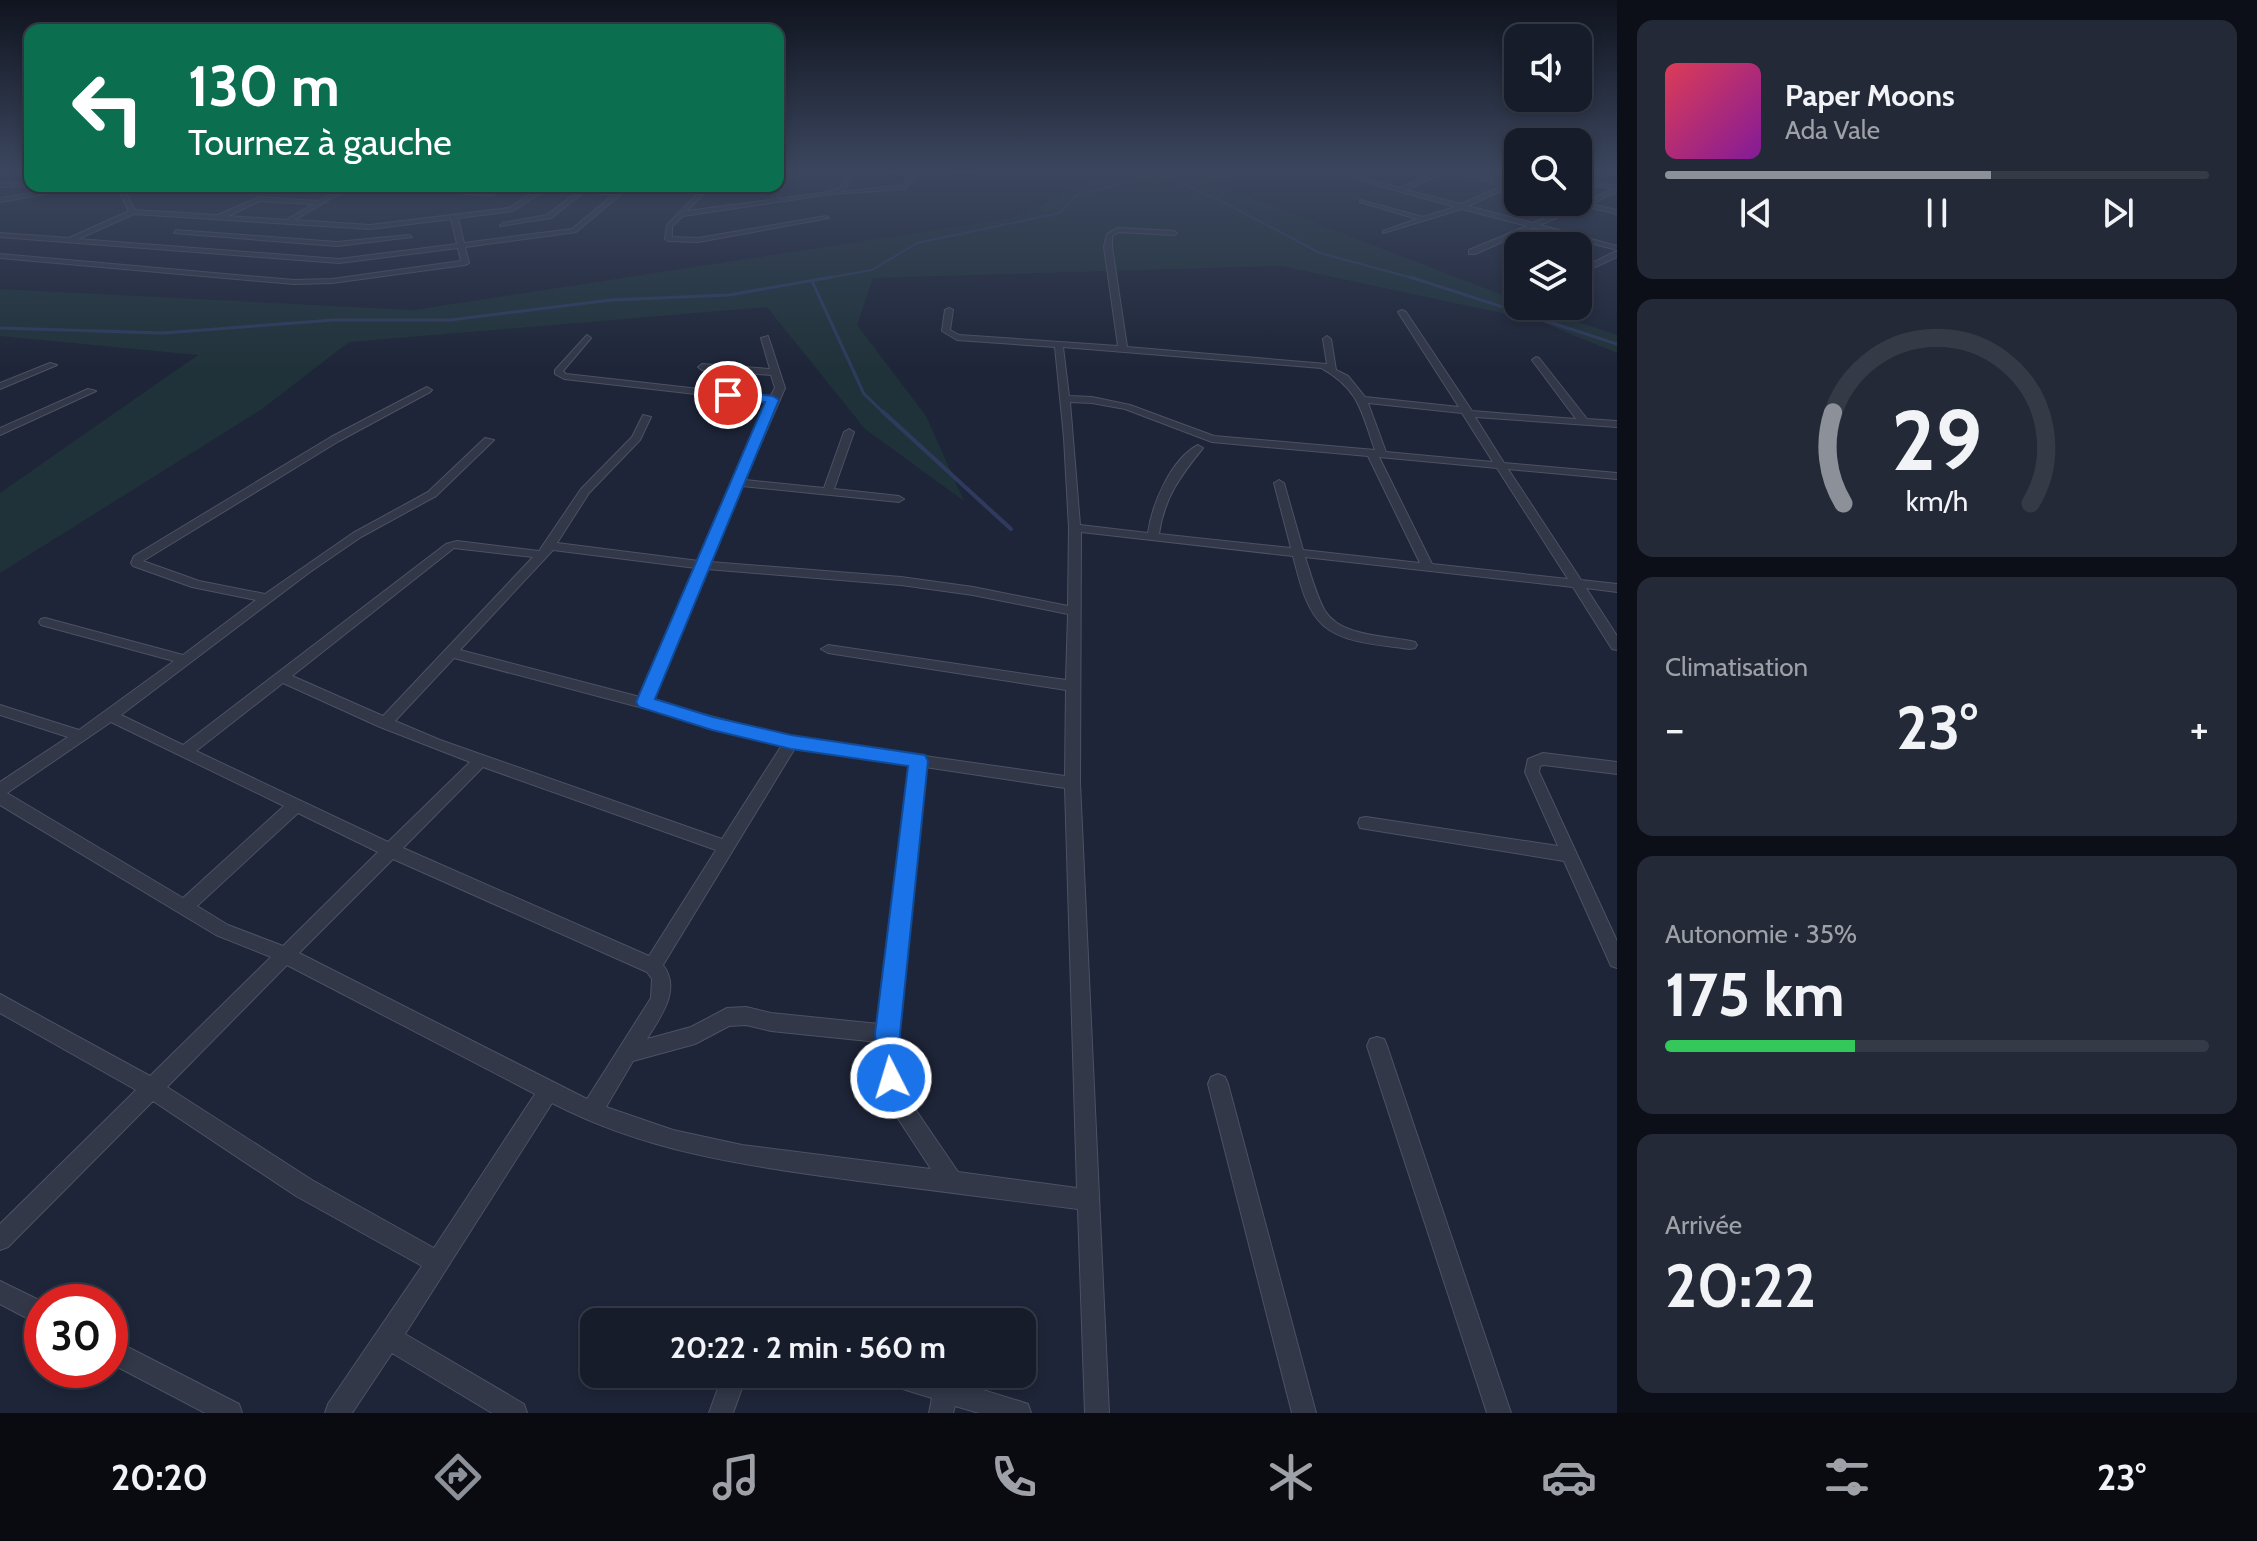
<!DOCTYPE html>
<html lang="fr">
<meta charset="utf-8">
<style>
body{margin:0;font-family:Cabin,sans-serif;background:#232936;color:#f1f3f6;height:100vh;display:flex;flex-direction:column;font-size:30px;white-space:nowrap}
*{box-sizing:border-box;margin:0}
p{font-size:26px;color:#9ea1a8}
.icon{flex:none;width:44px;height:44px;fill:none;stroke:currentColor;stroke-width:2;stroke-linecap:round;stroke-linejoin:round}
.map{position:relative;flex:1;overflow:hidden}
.panel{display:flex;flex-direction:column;gap:20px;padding:20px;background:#0c0f17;width:640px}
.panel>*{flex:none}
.banner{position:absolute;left:24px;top:24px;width:760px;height:168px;border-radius:16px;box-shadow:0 4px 12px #0003,0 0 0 2px #353a47;background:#0b6e4f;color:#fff;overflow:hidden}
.fabs{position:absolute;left:1504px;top:24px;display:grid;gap:16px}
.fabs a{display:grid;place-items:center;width:88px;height:88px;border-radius:16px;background:#161c2a;box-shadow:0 4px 12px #0003,0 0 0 2px #353a47;font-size:40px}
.speed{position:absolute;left:24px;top:1284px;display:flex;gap:16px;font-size:40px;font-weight:700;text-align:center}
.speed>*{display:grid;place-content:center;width:104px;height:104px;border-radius:50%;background:#161c2a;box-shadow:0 4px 12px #0003,0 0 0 2px #353a47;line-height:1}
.speed .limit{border:12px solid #d22;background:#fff;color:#111}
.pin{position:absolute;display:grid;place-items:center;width:68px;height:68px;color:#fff;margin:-34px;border:4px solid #fff;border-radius:50%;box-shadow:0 2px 8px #0007}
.me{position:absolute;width:88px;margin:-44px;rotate:355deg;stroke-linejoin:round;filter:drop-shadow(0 0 6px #0008)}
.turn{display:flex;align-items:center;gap:28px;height:168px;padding:0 32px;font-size:36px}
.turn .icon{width:104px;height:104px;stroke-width:2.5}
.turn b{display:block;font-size:56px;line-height:68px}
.big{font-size:60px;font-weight:700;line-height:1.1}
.panel .card{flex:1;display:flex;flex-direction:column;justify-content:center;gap:12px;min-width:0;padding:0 28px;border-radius:16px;background:#232936}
.panel .dial{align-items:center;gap:0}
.dial svg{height:208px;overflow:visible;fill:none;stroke:#353a47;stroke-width:7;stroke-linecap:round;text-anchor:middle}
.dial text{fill:#f1f3f6;stroke:none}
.song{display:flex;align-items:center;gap:24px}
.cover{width:96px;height:96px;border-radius:12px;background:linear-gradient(135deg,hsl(350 70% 55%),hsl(290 70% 35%))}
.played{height:8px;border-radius:4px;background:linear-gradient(90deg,#8c9099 60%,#353a47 60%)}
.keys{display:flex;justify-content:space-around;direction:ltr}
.heat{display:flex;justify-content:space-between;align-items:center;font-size:44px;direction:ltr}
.charge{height:12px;border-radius:6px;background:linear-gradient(90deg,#34c759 35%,#353a47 0)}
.trip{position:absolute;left:580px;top:1308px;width:456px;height:80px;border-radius:16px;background:#161c2a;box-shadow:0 4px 12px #0003,0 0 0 2px #353a47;font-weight:700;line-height:80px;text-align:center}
.dock{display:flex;height:128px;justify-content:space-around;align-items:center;background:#090b11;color:#9ea1a8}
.dock .icon{width:56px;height:56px}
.dock .on{color:#8c9099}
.dock b{font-size:36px;color:#f1f3f6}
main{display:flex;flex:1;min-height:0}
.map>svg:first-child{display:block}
.green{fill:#203239}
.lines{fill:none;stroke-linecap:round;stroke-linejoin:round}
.stream-far2{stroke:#2f3b5e;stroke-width:2}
.stream-far1{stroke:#2f3b5e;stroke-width:3}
.stream{stroke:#2f3b5e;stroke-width:4}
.minor-casing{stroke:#4c5263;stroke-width:2}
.minor{fill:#323848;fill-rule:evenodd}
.route{fill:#1a73e8;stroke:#114b97;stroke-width:2}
</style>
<main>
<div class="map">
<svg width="1617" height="1413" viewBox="0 0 1617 1413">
<rect width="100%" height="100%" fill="#1e2538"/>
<path class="green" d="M 1111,172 L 1256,172 L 1212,183 L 1518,301 L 1518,306 L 1530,306 L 1617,335 L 1617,353 L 1539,321 L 1281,266 L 873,278 L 857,325 L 926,416 L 964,501 L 865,429 L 767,307 L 349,342 L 262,409 L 0,573 L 0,493 L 198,355 L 0,336 L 0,289 L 413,310 L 1013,218 Z"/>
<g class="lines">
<g class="stream-far2">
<path d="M 1159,174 L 1223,202 L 1320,253 L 1416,279"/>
<path d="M 821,279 L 872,270 L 917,243 L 1060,213 L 1077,195 L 1167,172"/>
</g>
<g class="stream-far1">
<path d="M 1410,277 L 1617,344"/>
<path d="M 812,281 L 864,394 L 884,413"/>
<path d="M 0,328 L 163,333 L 334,320 L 450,320 L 611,300 L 729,295 L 832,277"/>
</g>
<path class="stream" d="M 882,411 L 1011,529"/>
<g class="minor-casing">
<g id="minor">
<path d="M 785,172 L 791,172 L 791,177 L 777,199 L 823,193 L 840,188 L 850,172 L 856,172 L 844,190 L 840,192 L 903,185 L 910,174 L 891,172 L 974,172 L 916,174 L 905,189 L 832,194 L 683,216 L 672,226 L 672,237 L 698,238 L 826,216 L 829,218 L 698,242 L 668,241 L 665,239 L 667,225 L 705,186 L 711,186 L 687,211 L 770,200 L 785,177 Z"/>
<path d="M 1437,172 L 1446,172 L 1406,190 L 1461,204 L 1502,186 L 1455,172 L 1466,172 L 1518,186 L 1518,190 L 1509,187 L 1468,206 L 1533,223 L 1614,189 L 1578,183 L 1578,179 L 1617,186 L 1617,192 L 1590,204 L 1617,210 L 1617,214 L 1584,206 L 1540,225 L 1617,246 L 1617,250 L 1534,228 L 1475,254 L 1469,254 L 1469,250 L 1527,226 L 1462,209 L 1383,233 L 1383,231 L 1417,219 L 1360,202 L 1360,200 L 1423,217 L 1455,207 L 1352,178 L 1355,176 L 1400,188 Z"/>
<path d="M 30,182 L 30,186 L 0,187 L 0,183 Z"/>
<path d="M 77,186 L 92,186 L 0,202 L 0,198 Z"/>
<path d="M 116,186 L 122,186 L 135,210 L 218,215 L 259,197 L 318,201 L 345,186 L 352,186 L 295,220 L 370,225 L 509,208 L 539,188 L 535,186 L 584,187 L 621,194 L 576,232 L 465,247 L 469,263 L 465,265 L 332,283 L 294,284 L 0,258 L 0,254 L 294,280 L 332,279 L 461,261 L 458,248 L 339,263 L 0,237 L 0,233 L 69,238 L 129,211 ZM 547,189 L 577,192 L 547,215 L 502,223 L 500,226 L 551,218 L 584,192 L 613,195 L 572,229 L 464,243 L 458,218 L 513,211 ZM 260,201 L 313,204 L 286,220 L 228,216 ZM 134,214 L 370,229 L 451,219 L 457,244 L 339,259 L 78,239 Z"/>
<path d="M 374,186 L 491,192 L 501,186 L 508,186 L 492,196 Z"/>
<path d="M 1118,228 L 1174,231 L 1177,233 L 1174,235 L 1119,232 L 1112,236 L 1112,247 L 1127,347 L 1327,364 L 1323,339 L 1327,336 L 1331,339 L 1336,370 L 1348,376 L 1365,397 L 1459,407 L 1398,312 L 1402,310 L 1406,312 L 1472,411 L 1576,419 L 1532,360 L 1536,357 L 1539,358 L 1587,419 L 1617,421 L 1617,427 L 1475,417 L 1504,463 L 1617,473 L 1617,479 L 1508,469 L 1581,580 L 1617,584 L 1617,592 L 1586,588 L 1617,636 L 1617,650 L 1612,649 L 1573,587 L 1305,557 C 1311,575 1316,595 1325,611 C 1342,638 1388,635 1415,642 L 1417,645 L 1415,648 L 1410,649 C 1383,645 1345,644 1324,626 C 1305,610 1299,578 1293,556 L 1081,532 L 1080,783 L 1109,1413 L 1085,1413 L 1078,1209 C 1005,1200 932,1190 859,1181 C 750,1166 651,1154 552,1103 L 405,1334 L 524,1404 L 527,1413 L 492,1413 L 392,1353 L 352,1413 L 325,1413 L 328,1404 L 422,1266 L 296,1196 L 153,1101 L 8,1247 L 0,1250 L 0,1224 L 136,1090 L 0,1013 L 0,994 L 150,1076 L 271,957 L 216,935 L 0,805 L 0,782 L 68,737 L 0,715 L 0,705 L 79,730 L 174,661 L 41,625 L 39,622 L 41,619 L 45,618 L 183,655 L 256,600 L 192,587 L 133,566 L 131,563 L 134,556 L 331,437 L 427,387 L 432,390 L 430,392 L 339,441 L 143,561 L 199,581 L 265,594 L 353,533 L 428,492 L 485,438 L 494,440 L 436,496 L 361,537 L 310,572 L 121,715 L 183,745 L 446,544 L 457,541 L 539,551 L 581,489 L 632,437 L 643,415 L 651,417 L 640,440 L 589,493 L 557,543 L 699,561 L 767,402 L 564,379 L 555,374 L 555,370 L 587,335 L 591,338 L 563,371 L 566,374 L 770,397 L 775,388 L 771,375 L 702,370 L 698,367 L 702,364 L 770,369 L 761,338 L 768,336 L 785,388 L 745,480 L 824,488 L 844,432 L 849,429 L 854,432 L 834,489 L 899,496 L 904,499 L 899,502 L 742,486 L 710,562 L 901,577 L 973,587 L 1068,606 L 1069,528 L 1064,438 L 1055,347 L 957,340 L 942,331 L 945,310 L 949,308 L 953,310 L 950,330 L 959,335 L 1118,346 L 1104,247 L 1107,234 ZM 1063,347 L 1321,368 C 1360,390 1361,411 1375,450 L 1214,436 L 1130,405 L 1092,397 L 1069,396 ZM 1070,402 L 1092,403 L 1125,409 L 1212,442 L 1368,456 L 1420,563 L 1303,550 L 1284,483 L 1279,480 L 1274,483 L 1291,548 L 1159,534 C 1164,498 1181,475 1203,448 L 1198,445 C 1171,459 1152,504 1148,533 L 1080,525 ZM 1368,403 L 1462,413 L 1493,462 L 1386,452 ZM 1379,457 L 1497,468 L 1568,579 L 1432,564 ZM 454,548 L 533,557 L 383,716 L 292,676 ZM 553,550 L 696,568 L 640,697 L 460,650 ZM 707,569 L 901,585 L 973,595 L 1068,614 L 1066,680 L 828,645 L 821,649 L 828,653 L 1066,690 L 1065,776 L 791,737 L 653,701 ZM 454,658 L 782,745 L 722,839 L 440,740 L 395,721 ZM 283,683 L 380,727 L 470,762 L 388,842 L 196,751 ZM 111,722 L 284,806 L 183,898 L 7,793 ZM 795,748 L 910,765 L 879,1024 L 771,1013 L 746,1007 L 727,1008 L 691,1027 L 647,1039 C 660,1017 682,990 663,965 ZM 483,767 L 716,850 L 649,956 L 403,848 ZM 925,767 L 1065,788 L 1077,1188 L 958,1172 L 911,1103 L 901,1078 L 896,1034 ZM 298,813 L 378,852 L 283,946 L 228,925 L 197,906 ZM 393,859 L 647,972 L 652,979 L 651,998 L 587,1099 L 299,953 ZM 287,965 L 535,1094 L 434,1248 L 312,1180 L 167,1087 ZM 746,1025 L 771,1031 L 878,1042 L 881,1078 L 897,1117 L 931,1169 L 742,1145 L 673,1130 L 606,1107 L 633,1061 L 695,1044 L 729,1026 Z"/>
<path d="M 176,230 L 337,242 L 409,235 L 412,237 L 337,246 L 174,233 Z"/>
<path d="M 1614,252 L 1617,252 L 1617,257 L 1578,275 L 1578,270 Z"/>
<path d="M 50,363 L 57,365 L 0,389 L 0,383 Z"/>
<path d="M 88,389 L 96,391 L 0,435 L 0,428 Z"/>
<path d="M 1543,753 L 1617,762 L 1617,774 L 1544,765 L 1540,766 L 1539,772 L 1617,941 L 1617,968 L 1611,966 L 1564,861 L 1366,829 L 1360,828 L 1358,823 L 1360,818 L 1366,817 L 1558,846 L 1525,772 L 1528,759 Z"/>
<path d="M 1377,1037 L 1384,1039 L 1387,1046 L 1511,1413 L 1487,1413 L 1367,1046 L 1370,1039 Z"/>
<path d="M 1218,1074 L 1225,1077 L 1228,1084 L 1316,1413 L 1292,1413 L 1208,1084 L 1211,1077 Z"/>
<path d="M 0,1281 L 43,1302 L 42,1326 L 0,1304 Z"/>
<path d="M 110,1338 L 239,1404 L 242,1413 L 205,1413 L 110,1363 Z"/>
<path d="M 723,1374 L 747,1374 L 733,1413 L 709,1413 Z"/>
<path d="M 880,1374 L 931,1374 L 1019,1401 L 1028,1404 L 1031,1413 L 979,1413 L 955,1406 L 953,1413 L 929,1413 L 932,1398 L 883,1383 Z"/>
</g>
</g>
<use href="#minor" class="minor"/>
</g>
<linearGradient id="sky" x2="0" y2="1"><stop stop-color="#10141f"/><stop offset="0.46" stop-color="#3b465e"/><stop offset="1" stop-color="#3b465e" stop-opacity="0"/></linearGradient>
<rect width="1617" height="370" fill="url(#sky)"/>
<path class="route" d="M 728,391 L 773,396 L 779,400 L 655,699 L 713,717 L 791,735 L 925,755 L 928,761 L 900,1034 L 904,1078 L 900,1087 L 891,1091 L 882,1087 L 879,1078 L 875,1034 L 908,766 L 791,749 L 712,730 L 639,707 L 636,702 L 765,402 L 724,397 L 724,392 Z"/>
</svg>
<div class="fabs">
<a><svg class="icon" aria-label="sound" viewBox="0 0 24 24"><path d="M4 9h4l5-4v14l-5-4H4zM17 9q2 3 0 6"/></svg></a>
<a><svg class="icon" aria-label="search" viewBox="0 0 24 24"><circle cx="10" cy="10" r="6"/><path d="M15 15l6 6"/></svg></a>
<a><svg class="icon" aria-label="layers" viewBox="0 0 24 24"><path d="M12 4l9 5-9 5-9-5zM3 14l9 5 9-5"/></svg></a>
</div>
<div class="speed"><div class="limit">30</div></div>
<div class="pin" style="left:728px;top:395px;background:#d93025"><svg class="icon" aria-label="arrive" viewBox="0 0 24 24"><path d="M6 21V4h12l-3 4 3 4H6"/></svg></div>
<svg class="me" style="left:891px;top:1078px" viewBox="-20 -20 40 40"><circle r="17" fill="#1a73e8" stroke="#fff" stroke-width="3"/><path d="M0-11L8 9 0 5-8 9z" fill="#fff"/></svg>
<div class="trip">20:22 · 2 min · 560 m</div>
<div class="banner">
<div class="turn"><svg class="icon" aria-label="left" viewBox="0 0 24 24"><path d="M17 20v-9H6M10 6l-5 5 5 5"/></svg><div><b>130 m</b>Tournez à gauche</div></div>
</div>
</div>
<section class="panel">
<div class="card">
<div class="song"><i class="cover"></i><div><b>Paper Moons</b><p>Ada Vale</p></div></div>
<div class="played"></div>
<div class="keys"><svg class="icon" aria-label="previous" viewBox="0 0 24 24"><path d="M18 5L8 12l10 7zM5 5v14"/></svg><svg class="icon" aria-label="pause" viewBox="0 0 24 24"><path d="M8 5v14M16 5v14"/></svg><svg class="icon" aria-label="next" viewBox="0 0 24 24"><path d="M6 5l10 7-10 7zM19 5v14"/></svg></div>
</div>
<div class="card dial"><svg viewBox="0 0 100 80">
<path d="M14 69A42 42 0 1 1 86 69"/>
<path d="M14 69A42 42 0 0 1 10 34" stroke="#8c9099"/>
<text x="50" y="56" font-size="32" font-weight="700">29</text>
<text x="50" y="72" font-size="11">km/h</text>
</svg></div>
<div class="card"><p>Climatisation</p>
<div class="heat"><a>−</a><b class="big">23°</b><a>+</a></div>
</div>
<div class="card"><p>Autonomie · 35%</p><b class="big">175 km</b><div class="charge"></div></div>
<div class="card"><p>Arrivée</p><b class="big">20:22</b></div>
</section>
</main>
<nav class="dock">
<b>20:20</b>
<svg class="icon on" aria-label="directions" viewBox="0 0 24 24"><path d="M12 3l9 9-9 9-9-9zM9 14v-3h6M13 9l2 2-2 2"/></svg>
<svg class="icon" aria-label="music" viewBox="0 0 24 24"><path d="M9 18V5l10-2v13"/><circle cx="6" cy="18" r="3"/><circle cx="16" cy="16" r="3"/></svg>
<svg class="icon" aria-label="phone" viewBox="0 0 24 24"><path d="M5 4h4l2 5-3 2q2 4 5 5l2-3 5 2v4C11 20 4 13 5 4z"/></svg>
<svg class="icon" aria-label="climate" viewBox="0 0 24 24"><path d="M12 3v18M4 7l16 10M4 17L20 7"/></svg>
<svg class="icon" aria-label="car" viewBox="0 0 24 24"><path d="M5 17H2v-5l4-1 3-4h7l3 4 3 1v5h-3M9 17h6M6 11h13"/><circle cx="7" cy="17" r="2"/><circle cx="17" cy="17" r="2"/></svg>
<svg class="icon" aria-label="filters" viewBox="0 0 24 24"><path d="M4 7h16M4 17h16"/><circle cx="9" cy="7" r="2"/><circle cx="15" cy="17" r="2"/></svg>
<b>23°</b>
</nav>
